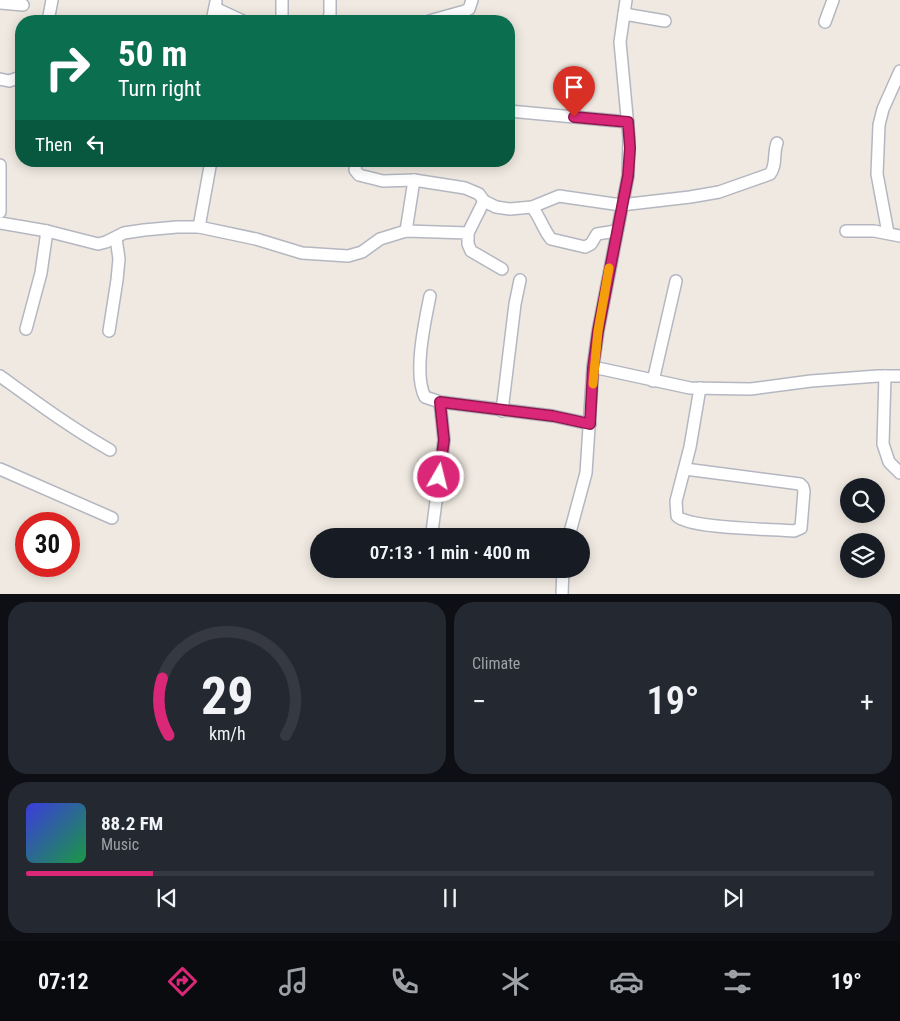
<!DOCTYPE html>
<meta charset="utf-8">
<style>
body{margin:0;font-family:"Roboto Condensed",sans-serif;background:#242831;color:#f1f3f6;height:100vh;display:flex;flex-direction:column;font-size:19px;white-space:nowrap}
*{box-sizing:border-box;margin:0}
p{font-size:16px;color:#9ea1a6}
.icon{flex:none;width:28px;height:28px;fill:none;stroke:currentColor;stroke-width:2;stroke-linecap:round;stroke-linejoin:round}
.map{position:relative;height:594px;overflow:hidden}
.drawer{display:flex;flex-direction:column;gap:8px;padding:8px;background:#0d0f14;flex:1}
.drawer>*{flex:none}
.banner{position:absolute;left:15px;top:15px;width:500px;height:152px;border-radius:20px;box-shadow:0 2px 12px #0003;background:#0b6e4f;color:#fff;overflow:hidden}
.controls{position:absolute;left:840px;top:478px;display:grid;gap:10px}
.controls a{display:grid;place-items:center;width:45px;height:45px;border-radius:50%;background:#171b24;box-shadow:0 2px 12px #0003;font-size:25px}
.speed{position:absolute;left:15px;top:512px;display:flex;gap:10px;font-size:25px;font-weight:700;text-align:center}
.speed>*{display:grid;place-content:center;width:65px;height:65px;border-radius:50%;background:#171b24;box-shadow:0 2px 12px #0003;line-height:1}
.speed .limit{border:8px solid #d22;background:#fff;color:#111}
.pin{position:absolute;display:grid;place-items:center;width:42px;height:42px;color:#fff;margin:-51px -21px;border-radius:50% 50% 50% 0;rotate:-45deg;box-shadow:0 0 5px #0007}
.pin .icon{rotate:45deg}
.me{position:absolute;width:55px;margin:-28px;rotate:8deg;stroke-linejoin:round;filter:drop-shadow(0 0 4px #0008)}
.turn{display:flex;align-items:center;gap:18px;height:105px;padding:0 20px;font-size:22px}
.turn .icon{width:65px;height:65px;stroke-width:2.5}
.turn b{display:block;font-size:35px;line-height:42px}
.then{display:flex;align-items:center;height:48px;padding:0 20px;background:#0003;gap:10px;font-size:19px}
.big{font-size:38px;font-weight:600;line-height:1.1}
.drawer .tile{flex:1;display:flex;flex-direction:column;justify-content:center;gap:8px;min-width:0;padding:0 18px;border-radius:20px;background:#242831}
.drawer .dial{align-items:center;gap:0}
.dial svg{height:130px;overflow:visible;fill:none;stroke:#363941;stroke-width:7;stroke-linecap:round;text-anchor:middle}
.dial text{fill:#f1f3f6;stroke:none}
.song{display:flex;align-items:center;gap:15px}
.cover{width:60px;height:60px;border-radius:8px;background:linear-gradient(135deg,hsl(240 70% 55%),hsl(140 70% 35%))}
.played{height:5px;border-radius:2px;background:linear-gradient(90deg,#db2777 15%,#363941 15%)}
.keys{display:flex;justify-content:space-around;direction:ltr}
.heat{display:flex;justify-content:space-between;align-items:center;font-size:28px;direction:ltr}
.drawer .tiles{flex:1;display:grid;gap:8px;grid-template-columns:1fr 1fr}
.tile:last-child{grid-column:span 2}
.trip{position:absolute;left:310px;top:528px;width:280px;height:50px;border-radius:25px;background:#171b24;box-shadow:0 2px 12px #0003;font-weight:600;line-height:50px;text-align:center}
.menu{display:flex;height:80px;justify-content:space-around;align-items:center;background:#090b0e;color:#9ea1a6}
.menu .icon{width:35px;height:35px}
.menu .on{color:#db2777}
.menu b{font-size:22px;color:#f1f3f6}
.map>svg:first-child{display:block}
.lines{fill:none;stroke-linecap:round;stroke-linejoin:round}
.minor-casing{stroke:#b4b7c1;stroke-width:14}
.minor{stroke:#fff;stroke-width:11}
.route-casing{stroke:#8e194d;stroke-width:12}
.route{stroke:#db2777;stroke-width:9}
.slow{stroke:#f59e0b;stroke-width:9}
</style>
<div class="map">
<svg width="900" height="594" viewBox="0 0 900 594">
<rect width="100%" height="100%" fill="#efe9e1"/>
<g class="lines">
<g class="minor-casing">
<g id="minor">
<path d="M 0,3 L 23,5"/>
<path d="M 215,8 L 243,21"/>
<path d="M 624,14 L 665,21"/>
<path d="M 48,21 L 52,0"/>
<path d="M 212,21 L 216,2"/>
<path d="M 282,21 L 282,0"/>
<path d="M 328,21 L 330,14 L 330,0"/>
<path d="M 429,21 L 465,11 L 469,9 L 472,0"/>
<path d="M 825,22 L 833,0"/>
<path d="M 0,79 L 9,81 L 21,77"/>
<path d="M 509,111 L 628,122"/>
<path d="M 356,161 L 355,170 L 359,175 L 383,181 L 414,180 L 465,188 L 479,194 L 484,201 L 496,207 L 510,209 L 532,207 L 559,196 L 621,205 L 690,197 L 719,192 L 770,174 C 777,165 773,153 777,143"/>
<path d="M 0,165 L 0,212"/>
<path d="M 532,207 C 540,217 543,229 551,239 L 585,247 L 591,244 L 597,234 L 616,231"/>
<path d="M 0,223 L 47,231 L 98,244 L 106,242 L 124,233 L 144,230 L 177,227 L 199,227 L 256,239 L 302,253 L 348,256 L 362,252 L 380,239 L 406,231 L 468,233 L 468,244 L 471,251 L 502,269"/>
<path d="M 199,227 L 211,161"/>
<path d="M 406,231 L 414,180"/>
<path d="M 846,231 L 874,231 L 900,236"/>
<path d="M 468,233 L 484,201"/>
<path d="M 888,233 L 877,174 L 879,125 L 883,109 L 900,71"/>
<path d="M 430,296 C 425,321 413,374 425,397 L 440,402 L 553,416 L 590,424"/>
<path d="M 26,329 L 41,273 L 47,231"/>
<path d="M 109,331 L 117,280 L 119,259 L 116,238"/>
<path d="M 593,367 L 690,388 L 751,389 L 811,381 L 878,376 L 900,376"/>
<path d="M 0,376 C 36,402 71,428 110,450"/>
<path d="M 885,376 L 883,444 L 889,462 L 900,473"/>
<path d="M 653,381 L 676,281"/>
<path d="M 502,411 L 515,304 L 520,280"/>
<path d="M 0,469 L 112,518"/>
<path d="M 685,469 L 800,484 L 803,487 L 804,491 L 801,528 L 794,531 C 773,529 690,529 677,516 L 676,501 L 690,447 L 700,388"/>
<path d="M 432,532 L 444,440 L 440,402"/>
<path d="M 569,536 L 586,473 L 593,367 L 598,331 L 628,176 L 629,138 L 620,42 L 626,0"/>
<path d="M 562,594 L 563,569"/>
</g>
</g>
<use href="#minor" class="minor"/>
</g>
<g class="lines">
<g class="route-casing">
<path id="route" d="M 439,477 L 444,440 L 440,402 L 553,416 L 590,424 L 593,368 L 598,331 L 628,176 L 630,148 L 628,122 L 574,117"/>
</g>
<use href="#route" class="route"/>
<path class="slow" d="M 593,384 L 598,331 L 609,268"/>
</g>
</svg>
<div class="controls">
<a><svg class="icon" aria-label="search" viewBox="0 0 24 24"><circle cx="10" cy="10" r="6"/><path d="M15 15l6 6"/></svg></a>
<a><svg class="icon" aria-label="layers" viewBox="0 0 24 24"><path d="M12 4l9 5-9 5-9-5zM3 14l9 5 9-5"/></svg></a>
</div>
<div class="speed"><div class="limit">30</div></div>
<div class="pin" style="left:574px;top:117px;background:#d93025"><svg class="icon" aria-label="arrive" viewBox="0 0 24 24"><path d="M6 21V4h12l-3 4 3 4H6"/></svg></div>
<svg class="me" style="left:439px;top:477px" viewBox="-20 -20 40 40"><circle r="17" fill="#db2777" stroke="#fff" stroke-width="3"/><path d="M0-11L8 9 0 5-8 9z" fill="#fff"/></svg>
<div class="trip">07:13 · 1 min · 400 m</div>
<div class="banner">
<div class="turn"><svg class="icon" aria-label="right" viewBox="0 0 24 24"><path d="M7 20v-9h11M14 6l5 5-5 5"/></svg><div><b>50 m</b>Turn right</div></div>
<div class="then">Then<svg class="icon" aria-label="left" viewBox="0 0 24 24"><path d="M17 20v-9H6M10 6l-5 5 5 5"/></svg></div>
</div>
</div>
<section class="drawer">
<div class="tiles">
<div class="tile dial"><svg viewBox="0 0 100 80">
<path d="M14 69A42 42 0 1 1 86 69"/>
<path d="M14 69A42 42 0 0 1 10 34" stroke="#db2777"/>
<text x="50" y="56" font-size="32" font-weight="700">29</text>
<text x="50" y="72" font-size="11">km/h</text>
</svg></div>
<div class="tile"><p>Climate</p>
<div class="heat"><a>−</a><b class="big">19°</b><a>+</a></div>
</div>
<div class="tile">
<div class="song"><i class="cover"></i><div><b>88.2 FM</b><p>Music</p></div></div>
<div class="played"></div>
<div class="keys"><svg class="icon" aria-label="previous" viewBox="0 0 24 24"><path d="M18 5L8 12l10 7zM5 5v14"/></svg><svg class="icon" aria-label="pause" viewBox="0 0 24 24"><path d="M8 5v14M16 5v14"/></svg><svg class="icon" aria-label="next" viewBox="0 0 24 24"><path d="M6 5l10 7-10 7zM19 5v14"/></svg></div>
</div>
</div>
</section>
<nav class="menu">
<b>07:12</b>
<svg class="icon on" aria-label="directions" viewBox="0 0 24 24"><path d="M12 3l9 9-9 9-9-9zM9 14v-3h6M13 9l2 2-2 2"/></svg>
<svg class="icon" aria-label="music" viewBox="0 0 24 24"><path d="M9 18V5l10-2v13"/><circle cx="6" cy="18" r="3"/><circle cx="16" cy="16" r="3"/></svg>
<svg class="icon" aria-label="phone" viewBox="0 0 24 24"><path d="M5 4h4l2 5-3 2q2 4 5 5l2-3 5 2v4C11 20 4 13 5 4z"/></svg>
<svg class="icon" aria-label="climate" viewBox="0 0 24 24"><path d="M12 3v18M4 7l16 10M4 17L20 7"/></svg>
<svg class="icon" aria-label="car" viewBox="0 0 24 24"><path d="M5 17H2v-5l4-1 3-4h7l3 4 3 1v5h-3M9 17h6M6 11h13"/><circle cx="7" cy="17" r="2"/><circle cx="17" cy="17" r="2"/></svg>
<svg class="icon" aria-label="filters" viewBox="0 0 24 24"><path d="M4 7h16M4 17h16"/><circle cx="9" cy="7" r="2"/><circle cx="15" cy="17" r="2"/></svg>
<b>19°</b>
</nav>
